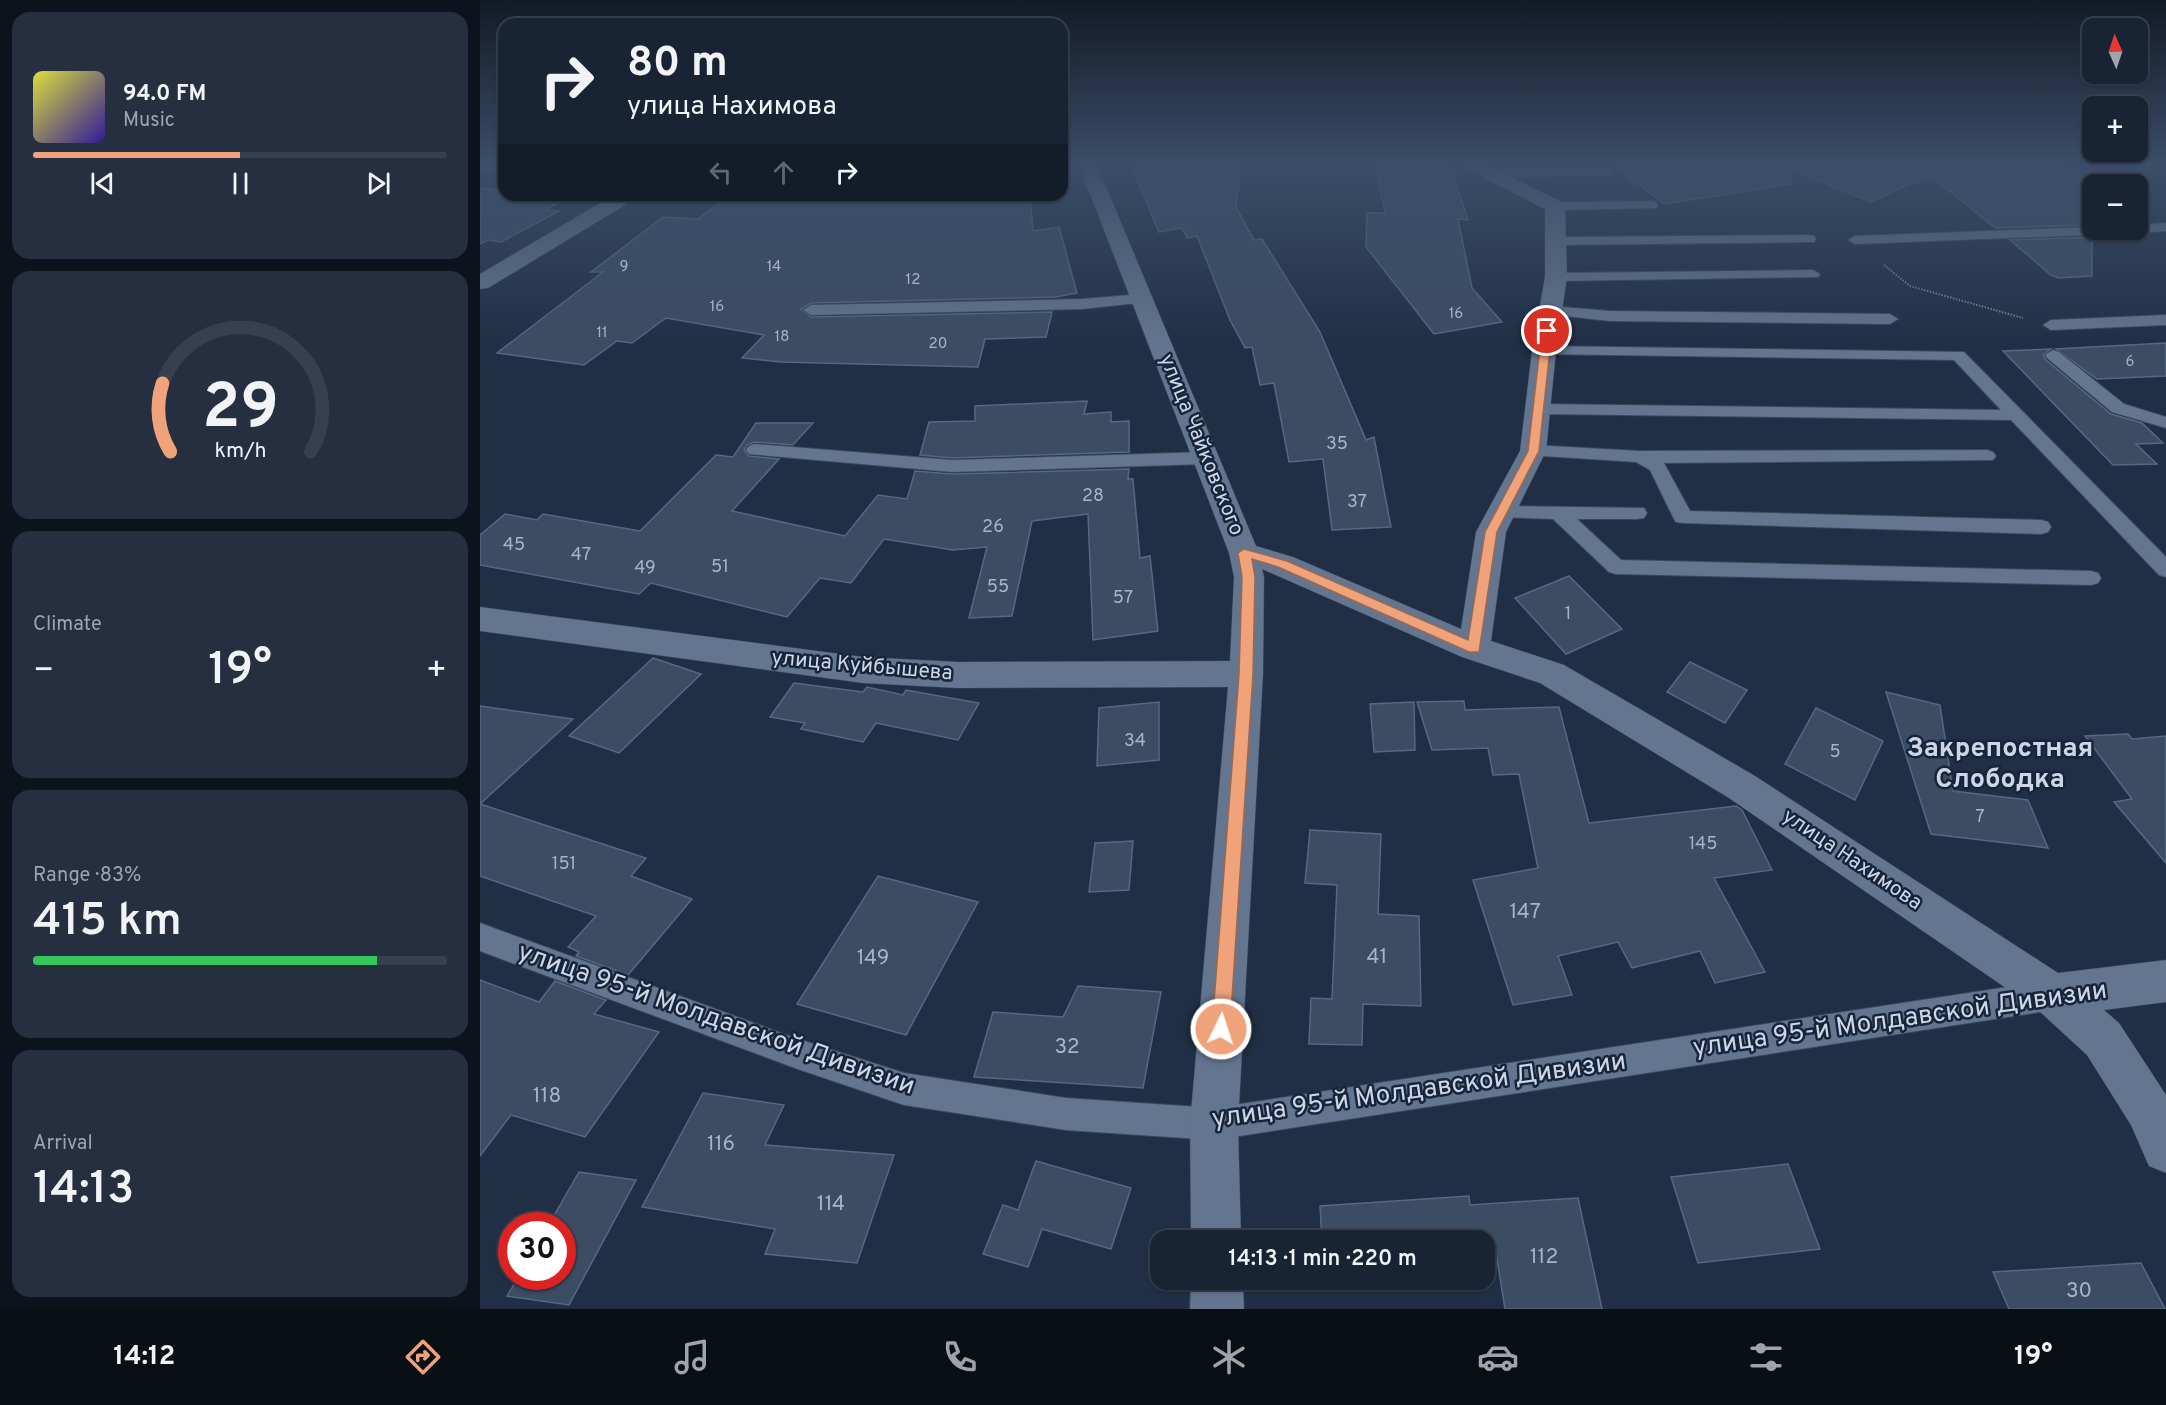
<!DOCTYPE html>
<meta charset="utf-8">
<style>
body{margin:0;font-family:Overpass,sans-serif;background:#252f40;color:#f1f3f6;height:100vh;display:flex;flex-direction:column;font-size:22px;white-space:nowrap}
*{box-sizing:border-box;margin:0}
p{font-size:20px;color:#9fa4ac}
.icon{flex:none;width:33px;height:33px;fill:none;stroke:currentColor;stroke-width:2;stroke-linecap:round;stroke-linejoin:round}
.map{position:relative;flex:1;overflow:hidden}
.details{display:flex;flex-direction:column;gap:12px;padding:12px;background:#0d131d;width:480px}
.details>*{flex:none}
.hud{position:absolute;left:18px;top:18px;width:570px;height:183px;border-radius:18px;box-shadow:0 2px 4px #0004,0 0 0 2px #36404f;background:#182334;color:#f1f3f6;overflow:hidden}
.needle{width:39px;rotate:357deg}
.tools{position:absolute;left:1602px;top:18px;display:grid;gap:12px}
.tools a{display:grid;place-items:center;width:66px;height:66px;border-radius:12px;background:#182334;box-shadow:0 2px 4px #0004,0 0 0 2px #36404f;font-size:30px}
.speed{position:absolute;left:18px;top:1212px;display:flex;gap:12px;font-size:30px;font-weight:700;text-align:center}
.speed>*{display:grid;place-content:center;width:78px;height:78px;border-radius:50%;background:#182334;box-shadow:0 2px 4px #0004,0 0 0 2px #36404f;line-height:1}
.speed .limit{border:9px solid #d22;background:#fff;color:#111}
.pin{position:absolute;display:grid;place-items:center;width:51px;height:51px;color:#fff;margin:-26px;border:3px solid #fff;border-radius:50%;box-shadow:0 2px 6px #0007}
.me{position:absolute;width:66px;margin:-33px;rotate:4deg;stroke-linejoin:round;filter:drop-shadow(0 0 4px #0008)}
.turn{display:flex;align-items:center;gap:21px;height:126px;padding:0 30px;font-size:27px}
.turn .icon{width:78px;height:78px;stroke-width:2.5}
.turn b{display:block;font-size:42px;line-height:51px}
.lanes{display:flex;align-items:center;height:57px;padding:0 30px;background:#0003;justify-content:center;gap:30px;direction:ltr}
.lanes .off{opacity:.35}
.big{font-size:45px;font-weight:600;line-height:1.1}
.details .tile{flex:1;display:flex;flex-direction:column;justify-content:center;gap:9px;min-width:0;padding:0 21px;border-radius:18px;background:#252f40}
.details .dial{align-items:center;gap:0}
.dial svg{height:156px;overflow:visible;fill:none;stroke:#36404f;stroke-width:7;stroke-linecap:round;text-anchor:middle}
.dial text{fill:#f1f3f6;stroke:none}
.song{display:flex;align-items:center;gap:18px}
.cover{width:72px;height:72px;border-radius:9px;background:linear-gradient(135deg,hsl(60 70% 55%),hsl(250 70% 35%))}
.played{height:6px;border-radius:3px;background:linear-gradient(90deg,#f0a27a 50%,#36404f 50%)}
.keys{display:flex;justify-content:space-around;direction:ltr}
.heat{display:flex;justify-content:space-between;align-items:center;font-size:33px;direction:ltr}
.charge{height:9px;border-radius:4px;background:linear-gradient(90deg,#34c759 83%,#36404f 0)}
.trip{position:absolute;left:670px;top:1230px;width:345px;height:60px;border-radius:18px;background:#182334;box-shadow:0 2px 4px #0004,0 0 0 2px #36404f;font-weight:600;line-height:60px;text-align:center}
.tab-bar{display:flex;height:96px;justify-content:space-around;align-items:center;background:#0a0e15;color:#9fa4ac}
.tab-bar .icon{width:42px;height:42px}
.tab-bar .on{color:#f0a27a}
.tab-bar b{font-size:27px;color:#f1f3f6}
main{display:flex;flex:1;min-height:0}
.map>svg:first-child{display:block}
.building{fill:#3b4c63;stroke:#576881;stroke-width:1.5}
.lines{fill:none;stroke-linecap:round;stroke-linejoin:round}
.lane-casing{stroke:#3c495b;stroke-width:2}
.street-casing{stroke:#3c495b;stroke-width:1}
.path{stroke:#788496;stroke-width:2;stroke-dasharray:1.5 1.5;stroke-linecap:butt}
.lane{fill:#63758f;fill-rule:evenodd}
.street{fill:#63758f;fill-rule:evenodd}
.route{fill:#f0a27a;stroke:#9c694f;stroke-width:1.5}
.labels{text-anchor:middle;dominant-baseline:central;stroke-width:5;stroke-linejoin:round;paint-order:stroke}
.far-number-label{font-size:15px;fill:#a8b4c4}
.number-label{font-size:18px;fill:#a8b4c4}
.street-label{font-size:21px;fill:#ccd6e4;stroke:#16253b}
.near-number-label{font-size:21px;fill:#a8b4c4}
.near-street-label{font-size:26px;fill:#ccd6e4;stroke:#16253b}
.district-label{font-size:27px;font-weight:bold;fill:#ccd6e4;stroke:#16253b}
</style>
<main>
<section class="details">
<div class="tile">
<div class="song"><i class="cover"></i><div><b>94.0 FM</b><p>Music</p></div></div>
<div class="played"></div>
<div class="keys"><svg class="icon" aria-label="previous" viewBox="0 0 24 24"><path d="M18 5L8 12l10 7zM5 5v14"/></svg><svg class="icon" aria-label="pause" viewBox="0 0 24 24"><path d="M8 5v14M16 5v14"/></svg><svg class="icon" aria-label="next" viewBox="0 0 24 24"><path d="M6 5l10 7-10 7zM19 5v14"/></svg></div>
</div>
<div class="tile dial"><svg viewBox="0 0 100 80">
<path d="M14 69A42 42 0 1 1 86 69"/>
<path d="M14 69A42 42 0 0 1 10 34" stroke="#f0a27a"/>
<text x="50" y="56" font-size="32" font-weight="700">29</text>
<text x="50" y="72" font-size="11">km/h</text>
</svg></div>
<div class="tile"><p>Climate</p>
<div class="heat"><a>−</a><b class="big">19°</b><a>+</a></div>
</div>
<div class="tile"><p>Range · 83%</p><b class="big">415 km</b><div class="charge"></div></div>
<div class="tile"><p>Arrival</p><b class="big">14:13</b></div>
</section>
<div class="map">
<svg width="1686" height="1309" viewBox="0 0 1686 1309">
<rect width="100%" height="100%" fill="#202f45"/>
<g class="building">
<path d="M 651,165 L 761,165 L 756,207 L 774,240 L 782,239 L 840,332 L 886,440 L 894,437 L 911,527 L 852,530 L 843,459 L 809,462 L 794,383 L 780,385 L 772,347 L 765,348 L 750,320 L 717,236 L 707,238 L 702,228 L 679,232 Z"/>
<path d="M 970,165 L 988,220 L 978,219 L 992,288 L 1022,322 L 954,334 L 886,247 L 887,213 L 905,213 L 896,166 Z"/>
<path d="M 1133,165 L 1585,165 L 1612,184 L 1612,225 L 1515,228 L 1450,175 L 1391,202 L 1310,169 L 1311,184 L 1184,204 Z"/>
<path d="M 0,188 L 24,191 L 24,195 L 53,195 L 85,199 L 65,210 L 79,211 L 21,242 L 8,240 L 0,244 Z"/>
<path d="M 249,195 L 339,195 L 402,200 L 424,200 L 428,195 L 550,195 L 553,231 L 579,227 L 597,293 L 576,297 L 331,303 L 321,309 L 331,317 L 572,312 L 566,337 L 505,339 L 498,367 L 301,362 L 262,358 L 284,335 L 186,318 L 152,343 L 137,341 L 104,365 L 17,353 L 123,272 L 111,272 L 183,217 L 218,219 Z"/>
<path d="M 1612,237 L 1612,276 L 1579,278 L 1571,275 L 1530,240 Z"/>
<path d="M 1686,343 L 1686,376 L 1617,379 L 1576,349 Z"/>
<path d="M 1571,349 L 1563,355 L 1566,360 L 1631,414 L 1662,423 L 1683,443 L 1656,444 L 1677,464 L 1633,465 L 1523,351 Z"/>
<path d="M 607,401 L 604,414 L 631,412 L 631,422 L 649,421 L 649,452 L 472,458 L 440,455 L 449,422 L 495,421 L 495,406 Z"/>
<path d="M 276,423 L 333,423 L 313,445 L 275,442 L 267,445 L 264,450 L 269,456 L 299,459 L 252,511 L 365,536 L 398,495 L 427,499 L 435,471 L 472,474 L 649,469 L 648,479 L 653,479 L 660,558 L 670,556 L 678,631 L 613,640 L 608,514 L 552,521 L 532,616 L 489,618 L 507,547 L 473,550 L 404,539 L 371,583 L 340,578 L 307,617 L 171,583 L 159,594 L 0,565 L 0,535 L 25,514 L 57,520 L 63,514 L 160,531 L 236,455 L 253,457 Z"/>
<path d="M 1089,576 L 1142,629 L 1086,654 L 1035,598 Z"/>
<path d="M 173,658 L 221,674 L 139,753 L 89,736 Z"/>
<path d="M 1210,662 L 1267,690 L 1245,723 L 1187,692 Z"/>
<path d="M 314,683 L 383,692 L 387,687 L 423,695 L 426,690 L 499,703 L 478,740 L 396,723 L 383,742 L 321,729 L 325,723 L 290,717 Z"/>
<path d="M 1406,692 L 1460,705 L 1473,791 L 1548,800 L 1568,848 L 1451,834 Z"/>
<path d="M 984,701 L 985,710 L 1079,707 L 1109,823 L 1256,806 L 1262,810 L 1292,870 L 1234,878 L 1285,972 L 1235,983 L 1220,951 L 1152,968 L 1138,942 L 1078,956 L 1092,995 L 1033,1005 L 993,880 L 1058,868 L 1039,774 L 1013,775 L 1008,748 L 952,750 L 937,702 Z"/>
<path d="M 679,702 L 679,760 L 617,766 L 619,708 Z"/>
<path d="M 934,702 L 935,750 L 894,752 L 890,704 Z"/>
<path d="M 0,706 L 93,719 L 0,804 L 166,858 L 151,876 L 212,899 L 148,975 L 96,956 L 99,952 L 88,947 L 116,916 L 0,876 Z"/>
<path d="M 1336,708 L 1403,741 L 1375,800 L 1305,764 Z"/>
<path d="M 1648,734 L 1652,739 L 1686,736 L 1686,863 L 1634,802 L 1652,799 L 1605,736 Z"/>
<path d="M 830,830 L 901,834 L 898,914 L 939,916 L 941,1006 L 883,1004 L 882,1045 L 829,1044 L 831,998 L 852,999 L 857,885 L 825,883 Z"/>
<path d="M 653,841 L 649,890 L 609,892 L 615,843 Z"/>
<path d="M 398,876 L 498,902 L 426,1035 L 317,1004 Z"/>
<path d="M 0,980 L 59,1002 L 75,981 L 126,1000 L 114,1014 L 179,1032 L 105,1137 L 31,1115 L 0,1156 Z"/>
<path d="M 598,986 L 681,992 L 663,1088 L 494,1077 L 513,1012 L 583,1017 Z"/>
<path d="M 223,1093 L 304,1105 L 285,1145 L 414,1155 L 377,1263 L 285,1254 L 295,1229 L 162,1207 Z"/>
<path d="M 556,1161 L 651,1188 L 631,1249 L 562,1229 L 548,1267 L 503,1254 L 523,1205 L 538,1210 Z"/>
<path d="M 1308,1164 L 1340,1249 L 1218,1263 L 1191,1177 Z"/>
<path d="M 99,1172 L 156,1180 L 89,1305 L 27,1296 L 39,1276 L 82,1276 L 82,1226 L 68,1226 Z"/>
<path d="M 989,1196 L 990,1205 L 1098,1198 L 1122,1309 L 1025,1309 L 1014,1240 L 842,1240 L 840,1206 Z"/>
<path d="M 1661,1263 L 1685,1309 L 1529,1309 L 1513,1272 Z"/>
</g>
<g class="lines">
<g class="lane-casing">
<g id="lane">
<path d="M 3,165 L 19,165 L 0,175 L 0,166 Z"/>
<path d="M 1128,168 L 1134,172 L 1132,175 L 1009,177 L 1003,173 L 1009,169 Z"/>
<path d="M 1171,201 L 1176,202 L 1178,205 L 1176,208 L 1075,210 L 1068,206 L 1075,202 Z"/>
<path d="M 1686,223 L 1686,231 L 1658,233 L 1652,230 L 1658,230 L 1658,225 Z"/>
<path d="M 1612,227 L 1612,230 L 1641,230 L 1634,234 L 1375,244 L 1368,240 L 1375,236 Z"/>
<path d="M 1329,235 L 1334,236 L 1336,239 L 1334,242 L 1076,245 L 1069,241 L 1076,237 Z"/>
<path d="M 1333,270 L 1340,274 L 1338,277 L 1076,281 L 1069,277 L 1076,273 Z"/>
<path d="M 662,294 L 670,299 L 667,302 L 602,309 L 331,315 L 323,310 L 331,305 L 602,299 Z"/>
<path d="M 1071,306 L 1130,311 L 1410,314 L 1418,319 L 1410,324 L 1130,321 L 1066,314 L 1063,311 Z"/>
<path d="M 1686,315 L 1686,325 L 1571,330 L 1563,325 L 1571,320 Z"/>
<path d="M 1064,346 L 1484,352 L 1686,557 L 1686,577 L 1679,575 L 1531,420 L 1060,414 L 1054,413 L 1051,409 L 1054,405 L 1060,404 L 1521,410 L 1474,360 L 1058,354 L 1056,351 Z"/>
<path d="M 1573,350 L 1579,352 L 1644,404 L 1686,417 L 1686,428 L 1632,412 L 1567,358 L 1565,355 Z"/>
<path d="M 275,444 L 472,460 L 726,452 L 733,454 L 735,458 L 733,462 L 726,464 L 472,472 L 269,454 L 266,450 L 269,446 Z"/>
<path d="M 1053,445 L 1160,451 L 1507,450 L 1513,452 L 1516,456 L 1513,460 L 1184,463 L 1210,511 L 1561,520 L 1568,522 L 1571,527 L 1568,532 L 1561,534 L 1203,523 L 1196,522 L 1193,517 L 1170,470 L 1156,462 L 1047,455 L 1044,451 L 1047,447 Z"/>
<path d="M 1021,506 L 1164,508 L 1167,513 L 1164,518 L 1157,519 L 1097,519 L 1141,560 L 1611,571 L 1618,573 L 1621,578 L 1618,583 L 1611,585 L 1136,574 L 1129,572 L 1073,519 L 1014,517 L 1011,512 L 1014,507 Z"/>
<path d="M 0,923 L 315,1038 L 424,1073 L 586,1098 L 734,1108 L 1573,980 L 1583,985 L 1588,995 L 1583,1005 L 1573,1010 L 734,1140 L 586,1130 L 424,1105 L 315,1068 L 0,951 Z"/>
</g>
</g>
<g class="street-casing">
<g id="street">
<path d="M 599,165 L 617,165 L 776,546 L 813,557 L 981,629 L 996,532 L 1040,451 L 1052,351 L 1065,277 L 1065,209 L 987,169 L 984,165 L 1007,165 L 1082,202 L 1085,206 L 1087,277 L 1076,351 L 1066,451 L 1026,532 L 1011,641 L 1084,665 L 1275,776 L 1578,973 L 1686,960 L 1686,1002 L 1624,1010 L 1639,1023 L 1686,1095 L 1686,1173 L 1669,1166 L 1651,1125 L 1607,1055 L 1558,1010 L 1249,798 L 1060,683 L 982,657 L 782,569 L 784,577 L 783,674 L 758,1124 L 761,1240 L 711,1240 L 710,1124 L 748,687 L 478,688 L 383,683 L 0,631 L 0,607 L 383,657 L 478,662 L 750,661 L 754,577 L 749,553 Z"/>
<path d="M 134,195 L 157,195 L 155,199 L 8,288 L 0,289 L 0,274 Z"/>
<path d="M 711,1280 L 763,1280 L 764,1309 L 710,1309 Z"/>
</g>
</g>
<path class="path" d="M 1404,265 L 1430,286 L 1543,318"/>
<use href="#lane" class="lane"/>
<use href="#street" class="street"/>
</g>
<linearGradient id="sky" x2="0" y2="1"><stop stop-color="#121a26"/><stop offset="0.47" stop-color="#3c4d68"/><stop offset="1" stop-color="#3c4d68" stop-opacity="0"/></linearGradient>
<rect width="1686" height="348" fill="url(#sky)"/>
<path class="route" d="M 1067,328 L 1072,331 L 1059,451 L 1017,532 L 999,652 L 989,652 L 798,567 L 772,559 L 775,577 L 773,674 L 750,1029 L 748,1036 L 741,1038 L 734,1036 L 732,1029 L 759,674 L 762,577 L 758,553 L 764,549 L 807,561 L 988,640 L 1005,532 L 1048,451 L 1062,331 Z"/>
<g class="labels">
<g class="far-number-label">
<text x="144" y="267">9</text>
<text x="294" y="267">14</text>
<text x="433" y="280">12</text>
<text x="237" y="307">16</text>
<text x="976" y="314">16</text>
<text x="122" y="333">11</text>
<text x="302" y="337">18</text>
<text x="458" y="344">20</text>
<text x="1650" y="362">6</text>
</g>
<g class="number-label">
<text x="857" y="444">35</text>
<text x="613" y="496">28</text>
<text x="877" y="502">37</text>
<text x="513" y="527">26</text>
<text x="34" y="545">45</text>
<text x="101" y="555">47</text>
<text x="240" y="567">51</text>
<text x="165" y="568">49</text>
<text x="518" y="587">55</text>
<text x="643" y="598">57</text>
<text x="1088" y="614">1</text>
<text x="655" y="741">34</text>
<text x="1355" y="752">5</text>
<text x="1500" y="817">7</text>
<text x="1223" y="844">145</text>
<text x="84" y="864">151</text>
</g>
<g class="street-label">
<text transform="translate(721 445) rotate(68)">улица Чайковского</text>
<text transform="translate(382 666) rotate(5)">улица Куйбышева</text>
<text transform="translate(1372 860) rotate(34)">улица Нахимова</text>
</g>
<g class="near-number-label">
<text x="1045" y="912">147</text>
<text x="897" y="957">41</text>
<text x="393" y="958">149</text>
<text x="587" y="1047">32</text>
<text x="67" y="1096">118</text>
<text x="241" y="1144">116</text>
<text x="351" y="1204">114</text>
<text x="1064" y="1257">112</text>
<text x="1599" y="1291">30</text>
</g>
<g class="near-street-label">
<text transform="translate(236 1020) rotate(19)">улица 95-й Молдавской Дивизии</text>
<text transform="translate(1420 1020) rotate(-8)">улица 95-й Молдавской Дивизии</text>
<text transform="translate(939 1091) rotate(-8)">улица 95-й Молдавской Дивизии</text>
</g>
<g class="district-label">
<text x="1520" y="749">Закрепостная<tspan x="1520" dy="31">Слободка</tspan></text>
</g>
</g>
</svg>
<div class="tools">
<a><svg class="needle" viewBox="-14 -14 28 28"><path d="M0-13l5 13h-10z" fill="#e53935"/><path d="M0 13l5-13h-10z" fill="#9fa4ac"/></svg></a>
<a>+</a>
<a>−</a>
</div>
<div class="speed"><div class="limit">30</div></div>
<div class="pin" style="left:1067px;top:331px;background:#d93025"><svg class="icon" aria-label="arrive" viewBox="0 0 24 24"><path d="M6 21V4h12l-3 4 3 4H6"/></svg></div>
<svg class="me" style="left:741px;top:1029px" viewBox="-20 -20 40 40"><circle r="17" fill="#f0a27a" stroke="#fff" stroke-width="3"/><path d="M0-11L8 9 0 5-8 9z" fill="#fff"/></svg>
<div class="trip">14:13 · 1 min · 220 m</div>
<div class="hud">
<div class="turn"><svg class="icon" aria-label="right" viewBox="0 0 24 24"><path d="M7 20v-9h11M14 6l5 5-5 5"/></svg><div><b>80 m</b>улица Нахимова</div></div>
<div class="lanes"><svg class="icon off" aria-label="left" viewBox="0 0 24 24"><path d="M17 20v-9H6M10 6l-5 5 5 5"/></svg><svg class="icon off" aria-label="ahead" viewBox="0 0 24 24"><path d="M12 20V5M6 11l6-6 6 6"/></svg><svg class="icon" aria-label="right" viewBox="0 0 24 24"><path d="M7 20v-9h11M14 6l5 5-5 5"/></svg></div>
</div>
</div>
</main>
<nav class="tab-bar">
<b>14:12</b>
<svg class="icon on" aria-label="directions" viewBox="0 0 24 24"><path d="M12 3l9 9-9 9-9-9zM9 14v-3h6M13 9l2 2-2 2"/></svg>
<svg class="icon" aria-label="music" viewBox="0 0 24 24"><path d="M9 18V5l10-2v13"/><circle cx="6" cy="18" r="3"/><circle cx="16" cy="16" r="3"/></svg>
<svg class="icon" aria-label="phone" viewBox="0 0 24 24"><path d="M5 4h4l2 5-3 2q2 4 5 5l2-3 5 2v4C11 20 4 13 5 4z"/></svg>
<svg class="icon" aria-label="climate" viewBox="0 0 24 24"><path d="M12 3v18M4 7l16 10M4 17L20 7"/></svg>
<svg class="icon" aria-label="car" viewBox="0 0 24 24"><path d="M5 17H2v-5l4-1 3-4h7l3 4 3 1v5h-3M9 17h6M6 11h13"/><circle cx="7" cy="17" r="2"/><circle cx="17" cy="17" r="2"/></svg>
<svg class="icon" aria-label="filters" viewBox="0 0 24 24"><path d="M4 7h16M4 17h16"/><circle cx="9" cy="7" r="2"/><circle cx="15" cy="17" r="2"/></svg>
<b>19°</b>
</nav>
